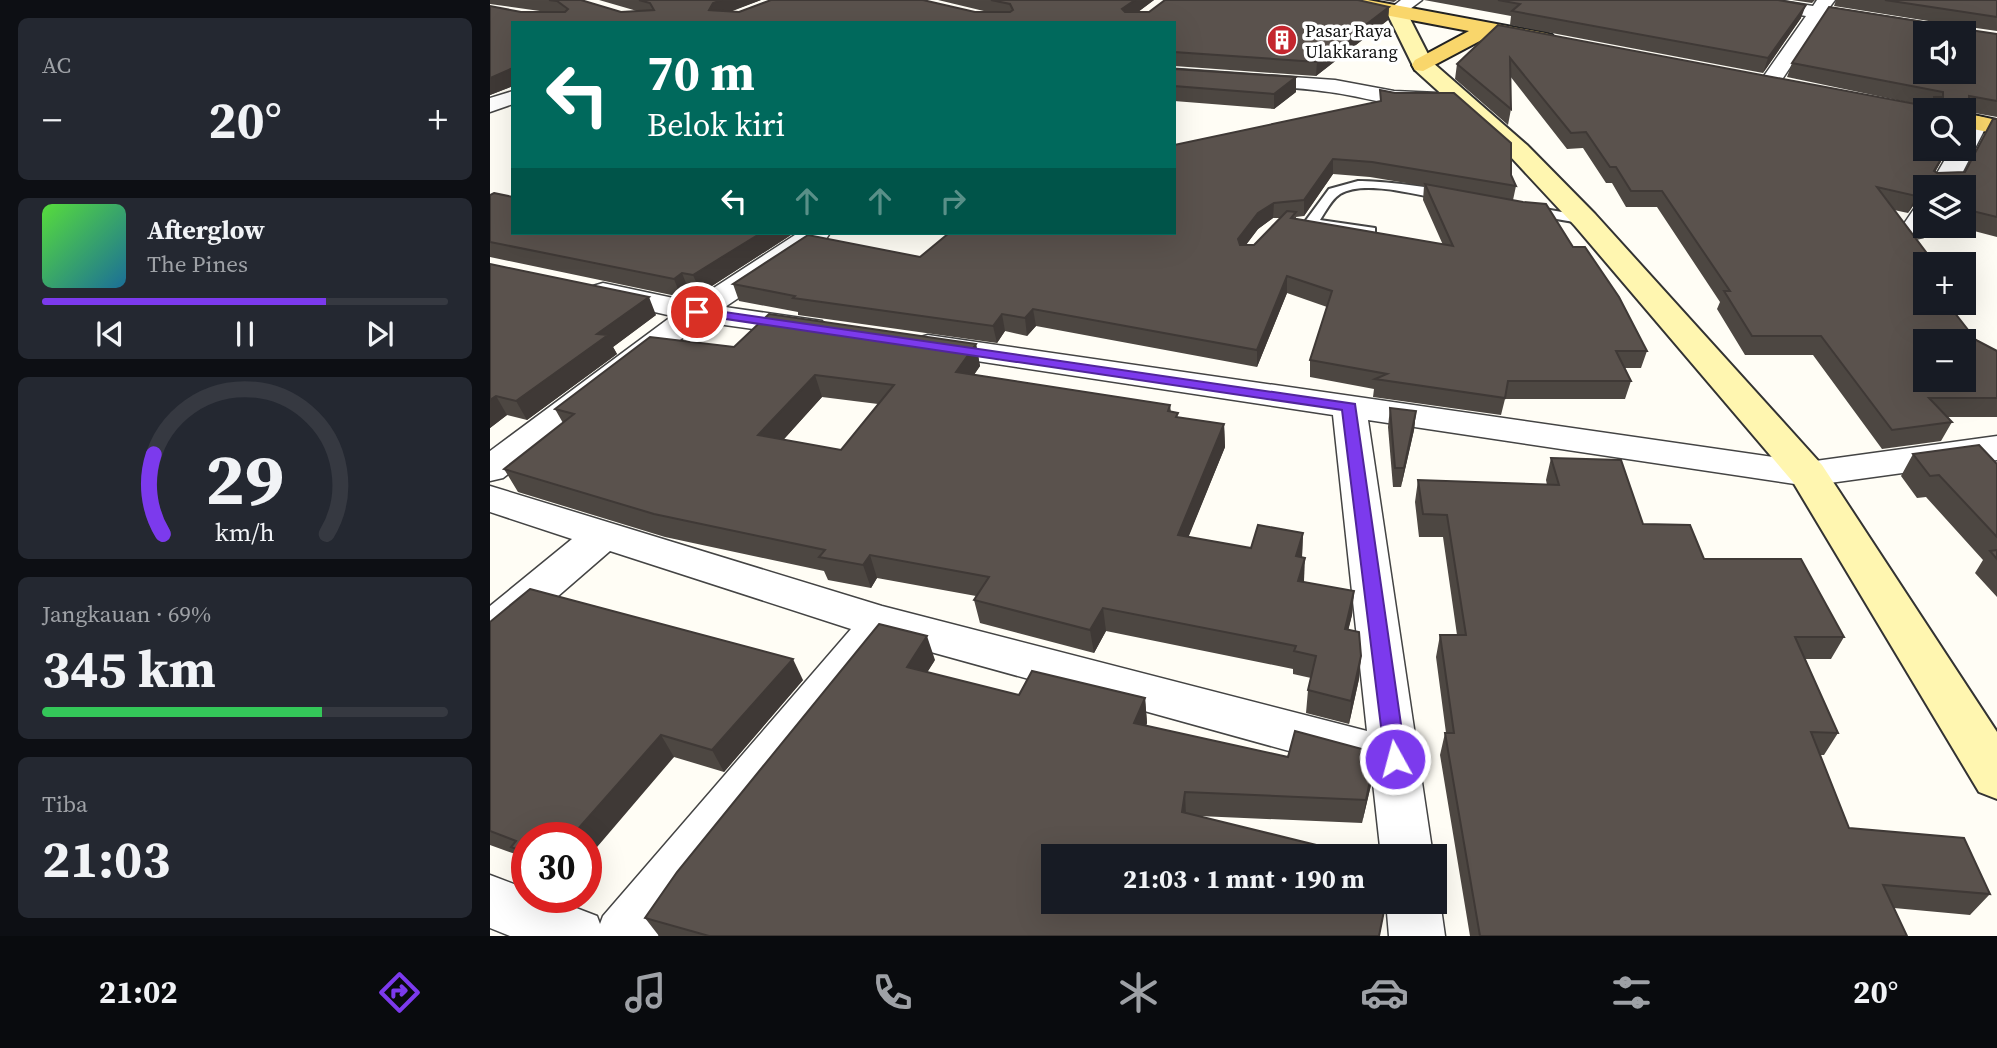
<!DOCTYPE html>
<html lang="id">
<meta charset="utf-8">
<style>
body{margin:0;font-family:"Source Serif 4",serif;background:#242831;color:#f1f3f6;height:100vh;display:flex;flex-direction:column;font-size:26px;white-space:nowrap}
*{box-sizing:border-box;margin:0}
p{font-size:23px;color:#9ea1a6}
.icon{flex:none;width:38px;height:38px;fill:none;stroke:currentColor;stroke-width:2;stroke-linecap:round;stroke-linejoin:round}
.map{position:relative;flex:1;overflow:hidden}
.details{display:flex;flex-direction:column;gap:18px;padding:18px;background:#0d0f14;width:490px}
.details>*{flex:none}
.top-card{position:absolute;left:21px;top:21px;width:665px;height:214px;border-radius:0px;box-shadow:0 7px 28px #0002;background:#00695c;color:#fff;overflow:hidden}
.controls{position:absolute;left:1423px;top:21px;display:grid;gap:14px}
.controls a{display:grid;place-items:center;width:63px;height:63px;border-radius:0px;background:#171b24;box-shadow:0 7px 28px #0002;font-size:35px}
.speed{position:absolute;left:21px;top:822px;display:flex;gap:14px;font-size:35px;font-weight:700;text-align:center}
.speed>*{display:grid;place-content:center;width:91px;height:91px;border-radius:50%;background:#171b24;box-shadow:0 7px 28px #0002;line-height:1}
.speed .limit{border:10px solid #d22;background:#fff;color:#111}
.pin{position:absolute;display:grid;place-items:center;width:60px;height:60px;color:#fff;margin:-30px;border:4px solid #fff;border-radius:50%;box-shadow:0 2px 7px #0007}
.me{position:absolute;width:77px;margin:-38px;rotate:353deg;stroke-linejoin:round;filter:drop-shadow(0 0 5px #0008)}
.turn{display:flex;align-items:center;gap:24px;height:147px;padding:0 21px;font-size:32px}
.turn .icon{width:91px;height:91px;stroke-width:2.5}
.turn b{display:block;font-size:49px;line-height:60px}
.lanes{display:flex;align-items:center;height:66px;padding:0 21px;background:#0003;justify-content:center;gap:35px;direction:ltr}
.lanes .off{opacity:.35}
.big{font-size:52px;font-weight:700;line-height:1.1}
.details .widget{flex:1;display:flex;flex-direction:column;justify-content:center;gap:10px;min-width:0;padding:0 24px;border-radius:10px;background:#242831}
.details .dial{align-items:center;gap:0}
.dial svg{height:182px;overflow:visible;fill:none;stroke:#363941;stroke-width:7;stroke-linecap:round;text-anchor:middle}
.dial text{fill:#f1f3f6;stroke:none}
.song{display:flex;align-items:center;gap:21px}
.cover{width:84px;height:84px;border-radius:10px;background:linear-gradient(135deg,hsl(110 70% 55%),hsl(200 70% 35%))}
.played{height:7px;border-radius:4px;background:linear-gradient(90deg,#7c3aed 70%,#363941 70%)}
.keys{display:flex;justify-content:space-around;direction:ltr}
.heat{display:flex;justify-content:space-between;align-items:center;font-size:38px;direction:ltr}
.charge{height:10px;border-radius:5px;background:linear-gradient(90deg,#34c759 69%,#363941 0)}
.trip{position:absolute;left:551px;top:844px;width:406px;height:70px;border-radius:0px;background:#171b24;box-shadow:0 7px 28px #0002;font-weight:700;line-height:70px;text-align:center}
.tabs{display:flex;height:112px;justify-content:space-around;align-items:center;background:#090b0e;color:#9ea1a6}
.tabs .icon{width:49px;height:49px}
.tabs .on{color:#7c3aed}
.tabs b{font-size:32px;color:#f1f3f6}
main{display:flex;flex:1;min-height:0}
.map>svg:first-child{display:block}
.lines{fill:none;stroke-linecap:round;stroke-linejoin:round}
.service-casing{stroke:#444;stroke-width:4}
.minor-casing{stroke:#444;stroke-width:3}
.secondary-casing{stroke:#333;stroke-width:4}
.primary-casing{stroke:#222;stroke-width:4}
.service{fill:#fff;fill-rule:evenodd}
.minor{fill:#fff;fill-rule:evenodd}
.secondary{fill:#fff6b0;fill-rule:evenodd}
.primary{fill:#f9d66b;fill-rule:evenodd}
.wall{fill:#4d4742;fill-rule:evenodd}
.shaded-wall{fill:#3f3936}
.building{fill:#5a524d;stroke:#3f3936;stroke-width:2;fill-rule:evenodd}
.route{fill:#7c3aed;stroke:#51269a;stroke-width:2}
.labels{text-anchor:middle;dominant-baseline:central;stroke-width:7;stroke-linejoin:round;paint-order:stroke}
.far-poi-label{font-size:18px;fill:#111;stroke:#fff;text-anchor:start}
</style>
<main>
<section class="details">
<div class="widget"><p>AC</p>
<div class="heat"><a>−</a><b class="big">20°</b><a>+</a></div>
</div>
<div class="widget">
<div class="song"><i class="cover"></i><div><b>Afterglow</b><p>The Pines</p></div></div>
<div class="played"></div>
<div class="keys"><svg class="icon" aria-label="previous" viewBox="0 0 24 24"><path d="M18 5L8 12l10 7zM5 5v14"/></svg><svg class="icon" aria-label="pause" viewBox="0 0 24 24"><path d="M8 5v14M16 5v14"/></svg><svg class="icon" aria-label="next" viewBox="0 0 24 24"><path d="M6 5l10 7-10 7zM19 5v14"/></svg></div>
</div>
<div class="widget dial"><svg viewBox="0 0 100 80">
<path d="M14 69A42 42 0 1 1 86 69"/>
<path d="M14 69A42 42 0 0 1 10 34" stroke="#7c3aed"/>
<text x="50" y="56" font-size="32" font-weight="700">29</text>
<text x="50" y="72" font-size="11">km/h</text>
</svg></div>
<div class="widget"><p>Jangkauan · 69%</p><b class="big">345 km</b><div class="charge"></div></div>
<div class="widget"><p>Tiba</p><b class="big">21:03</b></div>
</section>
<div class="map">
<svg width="1507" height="936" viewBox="0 0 1507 936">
<rect width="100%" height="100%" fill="#fffdf5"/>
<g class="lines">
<g class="service-casing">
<g id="service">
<path d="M 868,181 C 887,181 953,186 966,197 L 959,201 C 931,196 875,179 850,194 C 841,200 836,211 830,220 L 885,228 L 885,234 L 816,226 L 814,223 L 839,189 Z"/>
<path d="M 1037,206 L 1095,216 L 1102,220 L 1095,224 L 1032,213 L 1030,210 Z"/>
</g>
</g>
<g class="minor-casing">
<g id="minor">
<path d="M 911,0 L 932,0 L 912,15 L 900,15 L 897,11 Z"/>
<path d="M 1241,0 L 1285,0 L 1323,6 L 1327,0 L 1345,0 L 1339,8 L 1462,27 L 1472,33 L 1435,34 L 1333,18 L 1287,87 L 1273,87 L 1269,83 L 1316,16 L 1250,5 Z"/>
<path d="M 684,69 L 845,80 L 904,91 L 948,93 L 951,98 L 948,103 C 914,111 880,98 846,93 C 793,85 738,85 684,81 Z"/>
<path d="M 23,91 L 23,104 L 0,112 L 0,98 Z"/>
<path d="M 1487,116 L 1495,118 L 1498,123 L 1465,187 L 1439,187 L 1461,149 L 1474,149 L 1474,127 L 1479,118 Z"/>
<path d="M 1435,204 L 1435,226 L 1440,226 L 1433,237 L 1423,239 L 1413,237 L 1409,231 L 1426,206 Z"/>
<path d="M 308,233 L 340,233 L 336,239 L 235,307 L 332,321 L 337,328 L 332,335 L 321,337 L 213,322 L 13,478 L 0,481 L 0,451 L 182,316 L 103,298 L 98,292 L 103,286 L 113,283 L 202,302 Z"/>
<path d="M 438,335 L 1318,462 L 1507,436 L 1507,460 L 1318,486 L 878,420 L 943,856 L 891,856 L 882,774 L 401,641 L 168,936 L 20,936 L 0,928 L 0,875 L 37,889 L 37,898 L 60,898 L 107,916 L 110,924 L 113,916 L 361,629 L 120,551 L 15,642 L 0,647 L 0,606 L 82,539 L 0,512 L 0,486 L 392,606 L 877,731 L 843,415 L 427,352 L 422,345 L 427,338 Z"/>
<path d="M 945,889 L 950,901 L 955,936 L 899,936 L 896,901 L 945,901 Z"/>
</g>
</g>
<g class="secondary-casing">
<path id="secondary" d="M 906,5 L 916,11 L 942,62 L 1037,145 L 1105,214 L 1332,465 L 1507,732 L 1507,799 L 1489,792 L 1303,482 L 1085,226 L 1019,155 L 925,70 L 896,11 Z"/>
</g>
<g class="primary-casing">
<g id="primary">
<path d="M 839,0 L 878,0 L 1055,33 L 1062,35 L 1065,39 L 1062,43 L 1055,45 L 1001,35 L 933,71 L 925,70 L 922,65 L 925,60 L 979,31 L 848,6 Z"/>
<path d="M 1474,113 L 1507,120 L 1507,134 L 1474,127 Z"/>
</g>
</g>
<use href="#service" class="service"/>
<use href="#minor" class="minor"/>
<use href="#secondary" class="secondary"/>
<use href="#primary" class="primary"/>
</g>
<g class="wall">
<path d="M 0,0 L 91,0 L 131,12 L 147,11 L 109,0 L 271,0 L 241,11 L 249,12 L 281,0 L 433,0 L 485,12 L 498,12 L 448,0 L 664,0 L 648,12 L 659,12 L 675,0 L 868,0 L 899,7 L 898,20 L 826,76 L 684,66 L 684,23 L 23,23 L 23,86 L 0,95 L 0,6 L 31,12 L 57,12 L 0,4 Z"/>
<path d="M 891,0 L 907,0 L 904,2 Z"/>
<path d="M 934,0 L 1288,0 L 1311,18 L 1273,73 L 1020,25 L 1021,16 Z"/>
<path d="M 1302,0 L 1325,0 L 1322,3 Z"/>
<path d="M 1346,0 L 1507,0 L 1507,31 L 1479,27 L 1480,30 L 1507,34 L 1507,117 L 1479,112 L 1479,131 L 1474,142 L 1474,110 L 1435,149 L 1458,149 L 1445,172 L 1447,173 L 1475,172 L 1507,119 L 1507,237 L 1465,226 L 1474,226 L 1474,187 L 1435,187 L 1425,203 L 1418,213 L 1404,210 L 1435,264 L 1435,303 L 1486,340 L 1507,351 L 1507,417 L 1458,417 L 1462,422 L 1451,441 L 1392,449 L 1323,355 L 1255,355 L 1227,309 L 1230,302 L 1167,207 L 1136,207 L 1122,183 L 1116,183 L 1093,148 L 1077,149 L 1020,76 L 1021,109 L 1018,125 L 965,79 L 967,64 L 1008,25 L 1440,107 L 1297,77 L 1302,63 L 1440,23 L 1451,23 L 1344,6 Z"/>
<path d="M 684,69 L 806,92 L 784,109 L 684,101 Z"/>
<path d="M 890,90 L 1021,175 L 1026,186 L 1023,200 L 1083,247 L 1157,351 L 1151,368 L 1135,368 L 1141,381 L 1135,399 L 1015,399 L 1011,415 L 883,397 L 884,389 L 820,377 L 820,360 L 837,307 L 797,293 L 767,367 L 546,326 L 537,336 L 515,331 L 507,343 L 308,315 L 308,312 L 249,301 L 243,284 L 430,257 L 684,233 L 890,101 ZM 843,174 L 880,177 L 934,186 L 933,200 L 953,245 L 806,219 L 806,217 L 814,216 ZM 783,218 L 790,218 L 764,245 L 756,245 L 768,229 Z"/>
<path d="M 0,195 L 23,233 L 304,233 L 211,293 L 199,291 L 191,297 L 0,257 Z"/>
<path d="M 0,264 L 166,315 L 123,347 L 127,354 L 37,420 L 17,415 L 0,428 Z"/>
<path d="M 486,344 L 490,366 L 484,375 L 680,405 L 681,412 L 688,418 L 734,424 L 735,447 L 698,537 L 761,548 L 813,533 L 812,557 L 813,582 L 864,591 L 862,615 L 858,630 L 871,656 L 869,679 L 859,724 L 816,713 L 818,690 L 821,678 L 803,674 L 803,669 L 616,631 L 604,653 L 490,623 L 484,600 L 486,596 L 387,578 L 381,588 L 338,580 L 334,571 L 175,537 L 28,492 L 14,469 L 73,423 L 65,409 L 244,347 ZM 332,397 L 388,404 L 351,450 L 293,440 Z"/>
<path d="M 900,408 L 926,411 L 924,430 L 911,487 L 903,487 L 898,427 Z"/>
<path d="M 1423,454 L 1507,464 L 1507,597 L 1485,573 L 1493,560 L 1436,497 L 1427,498 L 1411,476 Z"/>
<path d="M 1061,458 L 1153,524 L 1354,637 L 1341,659 L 1315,659 L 1348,733 L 1334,755 L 1330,755 L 1359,828 L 1500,894 L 1480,915 L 1404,908 L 1417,936 L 980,936 L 950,755 L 955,733 L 956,733 L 946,657 L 950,635 L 967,635 L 953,537 L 929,537 L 925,502 L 928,480 L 1057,485 L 1056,480 Z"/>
<path d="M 0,622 L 313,680 L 234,772 L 184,757 L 37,838 L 37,865 L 28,855 L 0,845 Z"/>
<path d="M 445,660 L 437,672 L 529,695 L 655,698 L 657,723 L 656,726 L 798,757 L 884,761 L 881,785 L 872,823 L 709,816 L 889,936 L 169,936 L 155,918 Z"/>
</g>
<g class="shaded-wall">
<path d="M 232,0 L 271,0 L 227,17 L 219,10 L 223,3 Z"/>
<path d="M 645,0 L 664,0 L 633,23 L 632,9 Z"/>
<path d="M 1316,5 L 1311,18 L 1273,73 L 1278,58 Z"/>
<path d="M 899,7 L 898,20 L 826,76 L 827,62 Z"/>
<path d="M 23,68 L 23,86 L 0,95 L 0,78 Z"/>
<path d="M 806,77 L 806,92 L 784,109 L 784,94 Z"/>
<path d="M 1474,131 L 1479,131 L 1474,142 Z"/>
<path d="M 1457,149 L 1458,149 L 1437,186 L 1444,185 L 1443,187 L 1435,187 L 1435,202 L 1425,203 L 1418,213 L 1426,196 L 1444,171 Z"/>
<path d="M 843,159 L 843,174 L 814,216 L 814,200 Z"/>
<path d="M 784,203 L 783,218 L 768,229 L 748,255 L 748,239 L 768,213 Z"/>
<path d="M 271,233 L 304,233 L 211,293 L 203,275 Z"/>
<path d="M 192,273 L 199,291 L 191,297 L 184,279 Z"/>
<path d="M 797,276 L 797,293 L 767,367 L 767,350 Z"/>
<path d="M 159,297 L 166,315 L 123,347 L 127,354 L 37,420 L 26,401 L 107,334 Z"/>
<path d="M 543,309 L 546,326 L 537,336 L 535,318 Z"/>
<path d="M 512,314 L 515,331 L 507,343 L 503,326 Z"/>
<path d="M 486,344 L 490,366 L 470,394 L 466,372 Z"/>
<path d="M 325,375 L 332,397 L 277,458 L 268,435 Z"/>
<path d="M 6,396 L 17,415 L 0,428 L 0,400 Z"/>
<path d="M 926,411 L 924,430 L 911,487 L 914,468 Z"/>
<path d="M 734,424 L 735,447 L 690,558 L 688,535 Z"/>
<path d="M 813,533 L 812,556 L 805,579 L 806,556 Z"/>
<path d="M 380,555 L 387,578 L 381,588 L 373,565 Z"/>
<path d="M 815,558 L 814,581 L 807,604 L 808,581 Z"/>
<path d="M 864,591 L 862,615 L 853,652 L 855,629 Z"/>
<path d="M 613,608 L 616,631 L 604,653 L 600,630 Z"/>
<path d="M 437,636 L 445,660 L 425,692 L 417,667 Z"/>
<path d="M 871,656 L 869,679 L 859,724 L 861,701 Z"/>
<path d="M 303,659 L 313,680 L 234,772 L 222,750 Z"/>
<path d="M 655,698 L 657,723 L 647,748 L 644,723 Z"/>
<path d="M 171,735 L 184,757 L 96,860 L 96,838 L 80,838 Z"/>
<path d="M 884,761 L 881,785 L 872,823 L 876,800 Z"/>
<path d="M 695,792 L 696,816 L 692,812 Z"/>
</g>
<g class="building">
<path d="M 59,0 L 91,0 L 131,12 L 164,10 L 160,3 L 149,0 L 232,0 L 223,3 L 219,10 L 249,12 L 281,0 L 433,0 L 485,12 L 520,12 L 523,10 L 520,4 L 501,0 L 645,0 L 632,9 L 635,12 L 659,12 L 675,0 L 868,0 L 899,7 L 827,62 L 684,52 L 684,23 L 23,23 L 23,68 L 0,78 L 0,6 L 31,12 L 75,12 L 78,9 L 67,1 Z"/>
<path d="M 1008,0 L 1288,0 L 1316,5 L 1278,58 L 1022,11 L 1030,4 Z"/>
<path d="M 1395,0 L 1507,0 L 1507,17 Z"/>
<path d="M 1339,7 L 1440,23 L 1477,22 L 1480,30 L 1507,34 L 1507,101 L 1479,96 L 1479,131 L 1474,131 L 1474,110 L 1435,110 L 1435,149 L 1457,149 L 1444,171 L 1447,173 L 1475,172 L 1503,119 L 1507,119 L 1507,217 L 1474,209 L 1474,187 L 1445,187 L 1444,185 L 1433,187 L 1426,196 L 1387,187 L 1445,264 L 1435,264 L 1435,303 L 1457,303 L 1486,340 L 1507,351 L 1507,398 L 1439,398 L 1462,422 L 1402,430 L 1331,336 L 1262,336 L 1234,291 L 1240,291 L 1172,191 L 1141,191 L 1126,167 L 1120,167 L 1096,132 L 1081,133 L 1020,58 L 1021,109 L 967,64 L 1008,25 L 1441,107 L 1444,105 L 1444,97 L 1453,97 L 1453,92 L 1302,63 ZM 1435,33 L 1474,33 L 1474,72 L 1435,72 ZM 1435,341 L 1474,341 L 1474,380 L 1435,380 Z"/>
<path d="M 684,69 L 806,77 L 784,94 L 684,86 Z"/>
<path d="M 890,90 L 905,93 L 964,93 L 1021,143 L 1021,175 L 1026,186 L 882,162 L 843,159 L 814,200 L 784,203 L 768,213 L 748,239 L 750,245 L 764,245 L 797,211 L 806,212 L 801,218 L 963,246 L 935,184 L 1033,202 L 1056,204 L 1083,247 L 1095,247 L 1129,297 L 1157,351 L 1126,351 L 1141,381 L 1018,381 L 1015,398 L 885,379 L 897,374 L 820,360 L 842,291 L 797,276 L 767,350 L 543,309 L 535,318 L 512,314 L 503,326 L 303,298 L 305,296 L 243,284 L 318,235 L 430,257 L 459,233 L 684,233 L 684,145 L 891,101 Z"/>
<path d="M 4,193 L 23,197 L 23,233 L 271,233 L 203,275 L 192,273 L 184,279 L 0,242 L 0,195 Z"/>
<path d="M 0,264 L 159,297 L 107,334 L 118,335 L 26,401 L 6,396 L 0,400 Z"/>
<path d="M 279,314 L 486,344 L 466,372 L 680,405 L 678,411 L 688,413 L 686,417 L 734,424 L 688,535 L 761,548 L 768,525 L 813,533 L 806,556 L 815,558 L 808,581 L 864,591 L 855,629 L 869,632 L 871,656 L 861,701 L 818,690 L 826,656 L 804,651 L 806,646 L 613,608 L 600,630 L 484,600 L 499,577 L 380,555 L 373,565 L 329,557 L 335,550 L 164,514 L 14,469 L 84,414 L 65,409 L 160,337 L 244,347 ZM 325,375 L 404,385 L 351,450 L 268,435 Z"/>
<path d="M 900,408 L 926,411 L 914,468 L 905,468 Z"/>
<path d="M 1489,445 L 1507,464 L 1507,537 L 1449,475 L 1440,476 L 1423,454 Z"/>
<path d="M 1061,458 L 1131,460 L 1153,524 L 1200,525 L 1214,559 L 1311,559 L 1354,637 L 1305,637 L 1348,733 L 1321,732 L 1359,828 L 1474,838 L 1500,894 L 1393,885 L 1417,936 L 990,936 L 955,733 L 964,733 L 950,635 L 976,635 L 957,515 L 933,514 L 928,480 L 1069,485 Z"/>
<path d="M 1507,550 L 1507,559 L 1500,551 Z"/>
<path d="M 40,589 L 303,659 L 222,750 L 171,735 L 80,838 L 37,838 L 37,853 L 21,847 L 26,841 L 0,831 L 0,622 Z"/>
<path d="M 389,624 L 437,636 L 417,667 L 529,695 L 542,671 L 655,698 L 644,723 L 798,757 L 805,731 L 883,752 L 884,761 L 876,800 L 695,792 L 692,812 L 871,856 L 564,856 L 564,901 L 896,901 L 889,936 L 219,936 L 155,918 L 187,872 Z"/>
</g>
<path class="route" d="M 207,308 L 865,404 L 916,759 L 913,765 L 905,768 L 898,765 L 895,759 L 852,410 L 202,314 L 200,312 Z"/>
<defs>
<g id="building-disc" transform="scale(1.575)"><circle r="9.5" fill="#c4262e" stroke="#fff"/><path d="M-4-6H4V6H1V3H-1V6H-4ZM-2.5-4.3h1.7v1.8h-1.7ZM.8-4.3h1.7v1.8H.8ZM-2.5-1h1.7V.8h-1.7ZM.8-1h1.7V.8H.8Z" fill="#fff"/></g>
</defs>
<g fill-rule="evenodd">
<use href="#building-disc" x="792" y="40"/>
</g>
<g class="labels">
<g class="far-poi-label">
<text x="815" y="30">Pasar Raya<tspan x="815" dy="21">Ulakkarang</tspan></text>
</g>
</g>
</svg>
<div class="controls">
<a><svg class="icon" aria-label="sound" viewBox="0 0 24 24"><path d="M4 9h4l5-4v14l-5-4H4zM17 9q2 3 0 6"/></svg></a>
<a><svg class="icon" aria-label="search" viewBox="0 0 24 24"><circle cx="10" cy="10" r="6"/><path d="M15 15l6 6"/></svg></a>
<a><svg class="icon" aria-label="layers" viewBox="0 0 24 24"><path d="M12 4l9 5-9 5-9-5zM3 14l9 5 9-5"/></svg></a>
<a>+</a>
<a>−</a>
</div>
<div class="speed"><div class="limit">30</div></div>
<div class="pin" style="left:207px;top:312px;background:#d93025"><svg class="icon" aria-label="arrive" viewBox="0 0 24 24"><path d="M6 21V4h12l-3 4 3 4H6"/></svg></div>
<svg class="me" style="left:905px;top:759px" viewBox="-20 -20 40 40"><circle r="17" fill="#7c3aed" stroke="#fff" stroke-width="3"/><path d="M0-11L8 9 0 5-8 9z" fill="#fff"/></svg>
<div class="trip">21:03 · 1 mnt · 190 m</div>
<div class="top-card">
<div class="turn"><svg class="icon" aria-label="left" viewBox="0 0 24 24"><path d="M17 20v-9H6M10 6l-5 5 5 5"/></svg><div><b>70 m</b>Belok kiri</div></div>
<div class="lanes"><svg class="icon" aria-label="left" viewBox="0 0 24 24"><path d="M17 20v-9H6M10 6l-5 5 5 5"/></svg><svg class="icon off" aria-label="ahead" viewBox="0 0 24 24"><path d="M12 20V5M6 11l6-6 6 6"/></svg><svg class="icon off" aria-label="ahead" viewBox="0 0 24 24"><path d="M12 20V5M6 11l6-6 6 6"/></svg><svg class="icon off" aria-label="right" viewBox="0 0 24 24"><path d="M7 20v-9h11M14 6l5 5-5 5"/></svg></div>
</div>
</div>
</main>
<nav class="tabs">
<b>21:02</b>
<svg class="icon on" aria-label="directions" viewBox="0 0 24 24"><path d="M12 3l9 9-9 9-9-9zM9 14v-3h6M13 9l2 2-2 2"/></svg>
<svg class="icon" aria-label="music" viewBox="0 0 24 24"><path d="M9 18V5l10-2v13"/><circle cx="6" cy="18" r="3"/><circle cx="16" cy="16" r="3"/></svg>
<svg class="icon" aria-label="phone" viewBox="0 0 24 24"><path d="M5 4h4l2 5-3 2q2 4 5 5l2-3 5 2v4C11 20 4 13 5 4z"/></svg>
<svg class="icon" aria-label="climate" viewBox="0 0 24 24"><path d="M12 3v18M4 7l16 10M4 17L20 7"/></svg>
<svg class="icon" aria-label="car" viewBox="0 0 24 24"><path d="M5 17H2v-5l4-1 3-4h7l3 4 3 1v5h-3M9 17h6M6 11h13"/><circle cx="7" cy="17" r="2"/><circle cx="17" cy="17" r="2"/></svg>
<svg class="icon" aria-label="filters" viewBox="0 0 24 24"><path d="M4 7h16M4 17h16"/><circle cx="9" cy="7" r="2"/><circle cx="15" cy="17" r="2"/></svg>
<b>20°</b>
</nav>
